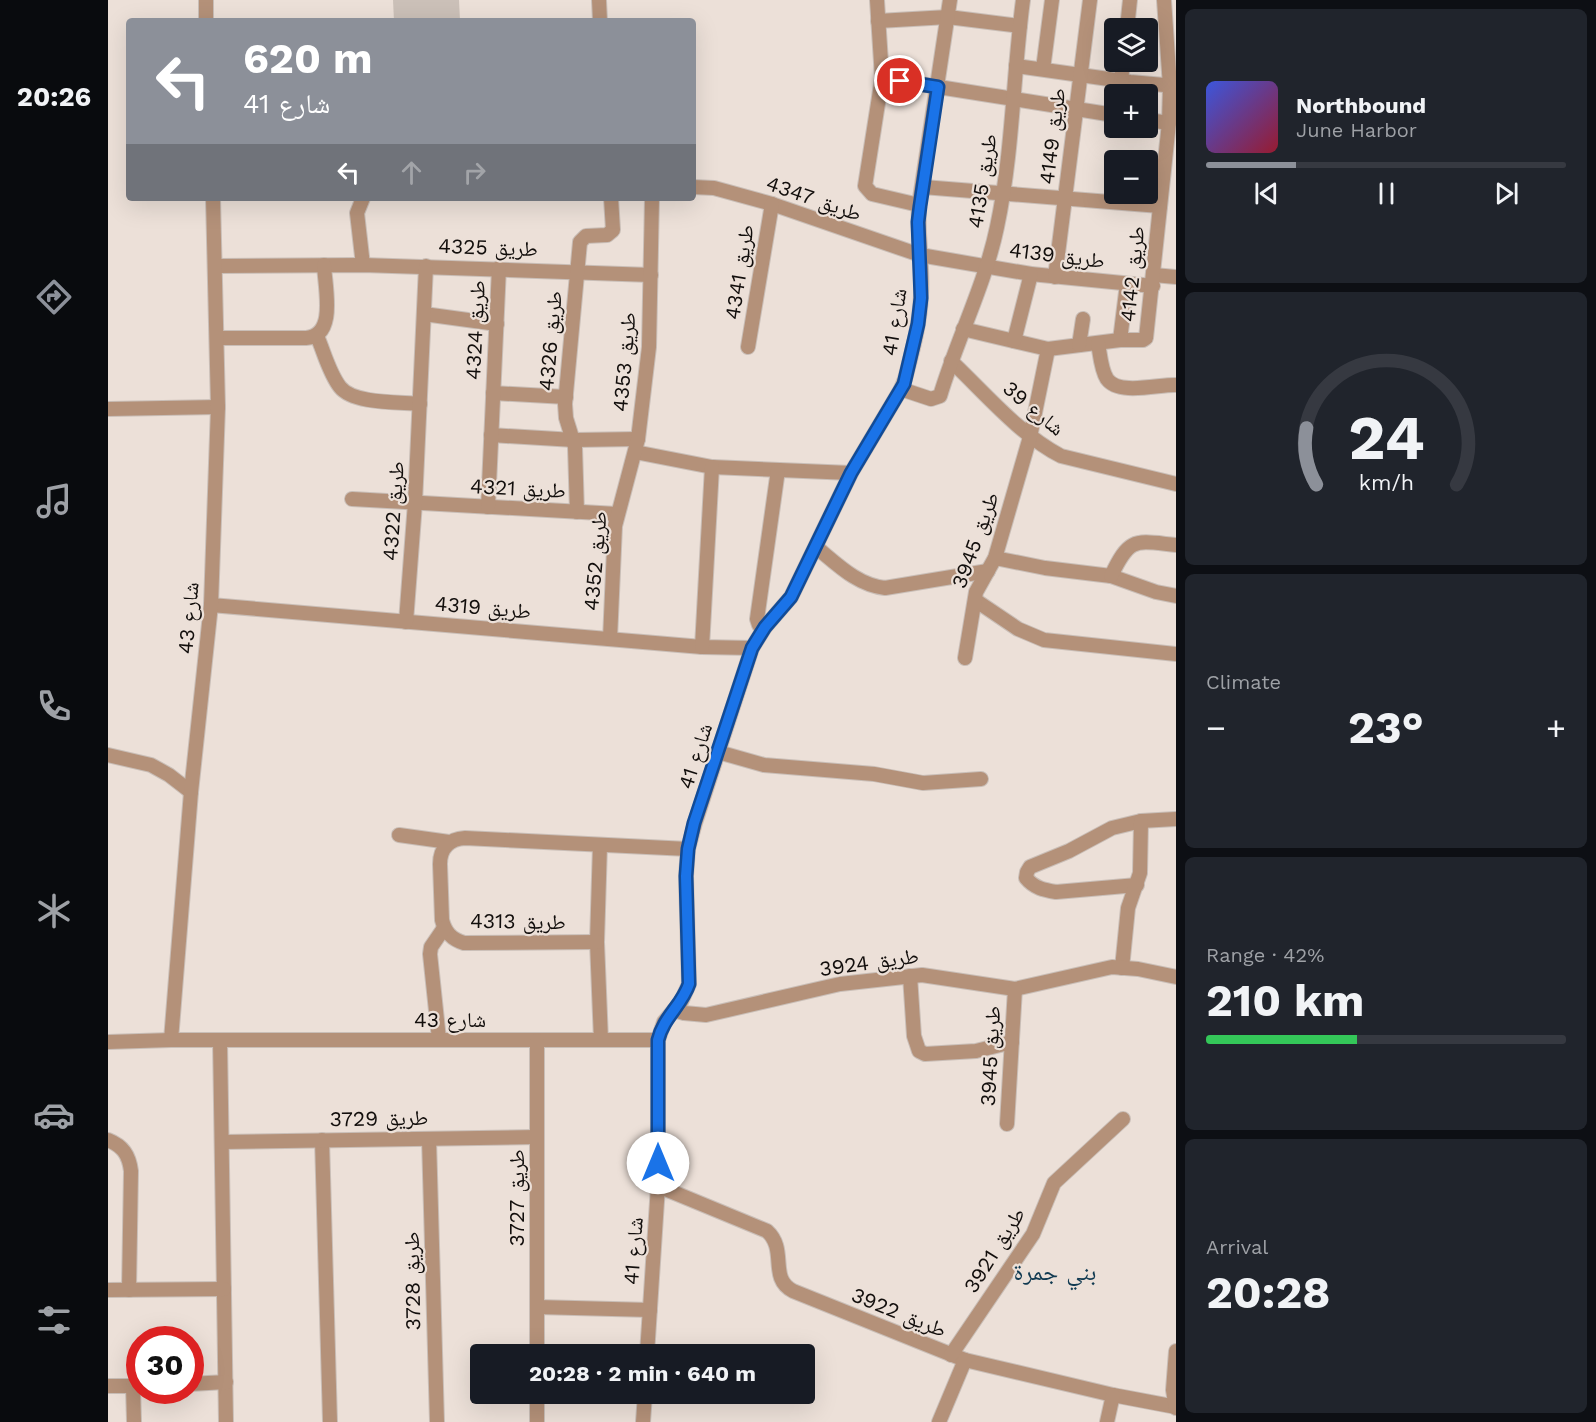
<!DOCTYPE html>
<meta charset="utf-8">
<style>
body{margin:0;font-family:"Work Sans","Noto Naskh Arabic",sans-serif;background:#20242c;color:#f1f3f6;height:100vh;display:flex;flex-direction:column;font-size:22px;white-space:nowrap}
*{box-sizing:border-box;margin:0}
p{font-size:20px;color:#9ea1a6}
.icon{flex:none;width:33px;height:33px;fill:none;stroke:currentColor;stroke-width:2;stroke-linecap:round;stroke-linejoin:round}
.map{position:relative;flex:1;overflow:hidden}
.side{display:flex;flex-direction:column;gap:9px;padding:9px;background:#0d0f14;width:420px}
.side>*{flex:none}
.banner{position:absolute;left:18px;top:18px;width:570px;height:183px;border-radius:6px;box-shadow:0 6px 24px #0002;background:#8c9099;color:#fff;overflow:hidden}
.tools{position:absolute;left:996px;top:18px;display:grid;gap:12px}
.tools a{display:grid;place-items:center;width:54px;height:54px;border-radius:6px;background:#171b24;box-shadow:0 6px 24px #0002;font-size:30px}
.speed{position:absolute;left:18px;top:1326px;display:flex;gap:12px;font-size:30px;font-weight:700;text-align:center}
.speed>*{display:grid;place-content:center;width:78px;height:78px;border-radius:50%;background:#171b24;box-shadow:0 6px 24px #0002;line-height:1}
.speed .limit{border:9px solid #d22;background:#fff;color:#111}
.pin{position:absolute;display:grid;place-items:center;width:51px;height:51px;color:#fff;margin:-26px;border:3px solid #fff;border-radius:50%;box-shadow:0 2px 6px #0007}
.me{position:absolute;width:66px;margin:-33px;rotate:0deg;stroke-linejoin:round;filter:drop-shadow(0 0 4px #0008)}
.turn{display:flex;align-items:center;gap:21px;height:126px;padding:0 18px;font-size:27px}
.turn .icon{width:78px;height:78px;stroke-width:2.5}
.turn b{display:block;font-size:42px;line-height:51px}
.lanes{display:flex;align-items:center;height:57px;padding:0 18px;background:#0003;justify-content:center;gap:30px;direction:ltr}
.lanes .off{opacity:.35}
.big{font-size:45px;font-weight:700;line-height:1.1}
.side .widget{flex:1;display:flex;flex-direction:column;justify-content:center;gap:9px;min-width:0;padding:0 21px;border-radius:9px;background:#20242c}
.side .dial{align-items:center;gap:0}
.dial svg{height:156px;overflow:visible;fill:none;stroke:#363941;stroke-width:7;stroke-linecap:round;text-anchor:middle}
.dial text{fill:#f1f3f6;stroke:none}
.song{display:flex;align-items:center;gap:18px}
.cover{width:72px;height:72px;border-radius:9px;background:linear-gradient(135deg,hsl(230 70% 55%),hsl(350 70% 35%))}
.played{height:6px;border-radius:3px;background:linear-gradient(90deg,#8c9099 25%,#363941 25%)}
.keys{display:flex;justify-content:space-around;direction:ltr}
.heat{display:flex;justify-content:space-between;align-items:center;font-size:33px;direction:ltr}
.charge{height:9px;border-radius:4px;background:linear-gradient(90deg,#34c759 42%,#363941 0)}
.trip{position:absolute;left:362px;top:1344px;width:345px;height:60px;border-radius:6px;background:#171b24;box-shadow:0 6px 24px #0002;font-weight:700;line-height:60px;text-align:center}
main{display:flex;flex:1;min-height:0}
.menu{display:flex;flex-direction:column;width:108px;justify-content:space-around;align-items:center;background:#090b0e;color:#9ea1a6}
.menu .icon{width:42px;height:42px}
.menu .current{color:#8c9099}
.menu b{font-size:27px;color:#f1f3f6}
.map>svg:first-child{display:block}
.building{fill:#cbc0b8}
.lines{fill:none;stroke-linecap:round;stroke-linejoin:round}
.street-casing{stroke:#c9beb7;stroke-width:16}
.street{stroke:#b49179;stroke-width:14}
.route-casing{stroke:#114b97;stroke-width:15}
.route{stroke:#1a73e8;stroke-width:10}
.labels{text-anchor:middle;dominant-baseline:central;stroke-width:4.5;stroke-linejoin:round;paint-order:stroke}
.street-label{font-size:21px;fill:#120e0c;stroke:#ece0d8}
.quarter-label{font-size:24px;fill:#113a51;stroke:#ece0d8}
</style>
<main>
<nav class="menu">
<b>20:26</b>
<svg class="icon current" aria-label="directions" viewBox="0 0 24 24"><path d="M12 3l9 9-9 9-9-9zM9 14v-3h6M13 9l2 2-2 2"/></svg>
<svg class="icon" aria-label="music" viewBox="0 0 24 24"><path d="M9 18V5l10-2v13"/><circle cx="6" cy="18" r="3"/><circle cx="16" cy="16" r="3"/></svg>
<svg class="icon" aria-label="phone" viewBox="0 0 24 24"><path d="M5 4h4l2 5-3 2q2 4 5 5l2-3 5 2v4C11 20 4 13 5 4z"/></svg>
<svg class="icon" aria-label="climate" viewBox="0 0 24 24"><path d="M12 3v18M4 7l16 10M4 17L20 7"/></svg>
<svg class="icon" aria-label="car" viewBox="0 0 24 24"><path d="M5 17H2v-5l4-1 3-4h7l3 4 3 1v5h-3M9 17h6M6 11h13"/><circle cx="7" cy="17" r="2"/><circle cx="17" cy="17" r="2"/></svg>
<svg class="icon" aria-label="filters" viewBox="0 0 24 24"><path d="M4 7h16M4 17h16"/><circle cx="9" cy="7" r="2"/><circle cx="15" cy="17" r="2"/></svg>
</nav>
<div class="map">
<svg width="1068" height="1422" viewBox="0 0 1068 1422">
<rect width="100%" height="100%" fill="#ece0d8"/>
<path class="building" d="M 285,0 L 351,0 L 352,21 L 286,21 Z"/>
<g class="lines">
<g class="street-casing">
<g id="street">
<path d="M 98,0 L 98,21"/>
<path d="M 491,0 L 492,21"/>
<path d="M 769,0 L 774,78 L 757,186 L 764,194 L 811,205"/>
<path d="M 770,21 L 840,17 L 912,26"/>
<path d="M 1019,28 L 1022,0"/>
<path d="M 908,66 L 1022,82 L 1068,86"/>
<path d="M 935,69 L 944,0"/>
<path d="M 774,78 L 1006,115"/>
<path d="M 1013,81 L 1015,62"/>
<path d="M 1040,120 L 1061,123"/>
<path d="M 585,187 L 606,188 L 664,204 L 812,255 L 923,274 L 1045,286"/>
<path d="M 815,187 L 1052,206"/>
<path d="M 255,265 L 249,213 L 255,198"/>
<path d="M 108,266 L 255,265 L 543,275"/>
<path d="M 1046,275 L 1068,277"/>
<path d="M 947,277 L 982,0"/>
<path d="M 316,314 L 389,324"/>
<path d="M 855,329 L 940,349 L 1012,340 L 1035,340 L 1038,338 L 1061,123 L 1062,86 L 1056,0"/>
<path d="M 209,336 C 216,352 221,373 232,387 C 245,404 291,402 312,404"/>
<path d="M 109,338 L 198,338 C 229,336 217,288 216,265"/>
<path d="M 1012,340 L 1019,284"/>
<path d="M 906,341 L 923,274"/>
<path d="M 990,343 C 992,354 993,370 999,379 C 1011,396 1052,384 1068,385"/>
<path d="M 971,345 L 975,319"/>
<path d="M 640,347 L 664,204"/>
<path d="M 843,361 C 877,393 912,435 953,456 L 1068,484"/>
<path d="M 793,389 L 823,399 L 832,396 C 849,339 877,285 889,227 C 905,152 905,75 915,0"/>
<path d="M 385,393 L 458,397"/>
<path d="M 0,409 L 110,407"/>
<path d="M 383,435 L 466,440 L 530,439"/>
<path d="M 527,452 L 604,467 L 743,473"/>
<path d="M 244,499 L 509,514"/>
<path d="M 380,507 L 391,268"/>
<path d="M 469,512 L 467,447 L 458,418 L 457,404 L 472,242 L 478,236 L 499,235 L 505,230 L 503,198"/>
<path d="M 708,547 C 729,564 749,585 777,588 L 880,571"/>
<path d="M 887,558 L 937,568 L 1003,576 L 1048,592 L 1068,596"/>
<path d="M 1003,576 C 1022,536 1027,541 1068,545"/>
<path d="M 867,600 L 910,629 L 936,640 L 1068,654"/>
<path d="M 103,605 L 594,647 L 644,648"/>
<path d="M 298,622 L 307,503 L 318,266"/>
<path d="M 657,627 L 651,625 L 649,619 L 670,470"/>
<path d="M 502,639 L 507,526 L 530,439 L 541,347 L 544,198"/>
<path d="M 594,647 L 604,467"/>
<path d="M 857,658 L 868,592 L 887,558 L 922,437 L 940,349"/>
<path d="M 610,752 L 656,765 L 766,774 L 815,783 L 873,779"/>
<path d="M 0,755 L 43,765 L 61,775 L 83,792"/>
<path d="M 291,835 L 341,842"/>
<path d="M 492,845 L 489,942 L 493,1040"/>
<path d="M 1029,885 L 948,892 C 936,890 926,888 918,878 L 919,872 L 922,867 L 961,851 L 1004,828 L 1033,821 L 1068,819"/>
<path d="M 489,942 L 356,943 C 343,939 337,932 334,920 L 332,864 C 332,848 341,839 357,838 L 580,849"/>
<path d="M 1014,968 L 1020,908 L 1032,873 L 1033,821"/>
<path d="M 802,976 L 806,1036 L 811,1051 L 817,1054 L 868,1051 L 904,1042"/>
<path d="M 566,1010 L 576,1013 L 598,1015 L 732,984 L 814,975 L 907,989 L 1004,967 L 1030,969 L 1068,977"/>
<path d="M 331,1039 L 322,954 L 323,947 L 336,928"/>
<path d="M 63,1040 L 83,792 L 103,605 L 110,407 L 105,198"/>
<path d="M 112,1040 L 118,1422"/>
<path d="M 0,1042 L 63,1040 L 550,1040"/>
<path d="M 899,1124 L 907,989"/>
<path d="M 321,1139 L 329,1422"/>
<path d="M 0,1140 C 15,1146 21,1155 23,1171 L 21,1290"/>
<path d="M 214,1140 L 222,1422"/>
<path d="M 114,1142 L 429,1137"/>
<path d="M 550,1186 L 659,1231 C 680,1250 660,1278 685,1291 L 857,1360 L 1005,1395 L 1068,1407"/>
<path d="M 0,1290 L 116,1289"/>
<path d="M 429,1307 L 542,1310"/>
<path d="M 1068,1351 L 1065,1390 L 1068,1408"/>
<path d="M 429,1354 L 429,1041"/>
<path d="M 539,1354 L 550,1186 L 550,1040 L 556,1022 L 573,1002 L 581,984 L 578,876 L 580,849 L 587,823 L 644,648 L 657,627 L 683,597 L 743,473 L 793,389 L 797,379 C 804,352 812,324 813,295 C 815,265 809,236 811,205 L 842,0"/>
<path d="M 843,1355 L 925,1234 L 946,1183 L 1015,1119"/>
<path d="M 82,1384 L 118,1382"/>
<path d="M 0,1386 L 32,1386"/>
<path d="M 25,1386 L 26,1422"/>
<path d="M 429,1422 L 429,1394"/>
<path d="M 535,1422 L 537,1394"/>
<path d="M 831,1422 L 857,1360"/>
<path d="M 999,1422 L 1005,1395"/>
</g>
</g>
<use href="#street" class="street"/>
</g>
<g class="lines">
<g class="route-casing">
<path id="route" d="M 550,1163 L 550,1040 C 555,1018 574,1005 581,984 L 578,876 L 580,849 L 586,823 L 644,648 L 657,627 L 683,597 L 743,473 L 796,384 L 810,324 L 813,298 L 810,222 L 812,206 L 830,87 L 792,81"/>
</g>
<use href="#route" class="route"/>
</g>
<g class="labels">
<g class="street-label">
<text transform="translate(944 136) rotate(-83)">طريق 4149</text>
<text transform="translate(874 181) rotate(-81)">طريق 4135</text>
<text transform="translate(706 198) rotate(19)">طريق 4347</text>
<text transform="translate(380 247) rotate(2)">طريق 4325</text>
<text transform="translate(949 255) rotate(7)">طريق 4139</text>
<text transform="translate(631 272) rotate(-81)">طريق 4341</text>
<text transform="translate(1024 274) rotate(-84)">طريق 4142</text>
<text transform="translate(786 322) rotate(-81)">شارع 41</text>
<text transform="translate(367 330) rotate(-87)">طريق 4324</text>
<text transform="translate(442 341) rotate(-85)">طريق 4326</text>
<text transform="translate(516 362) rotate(-85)">طريق 4353</text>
<text transform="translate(926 408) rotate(40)">شارع 39</text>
<text transform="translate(410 488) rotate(3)">طريق 4321</text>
<text transform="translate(285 511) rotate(-86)">طريق 4322</text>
<text transform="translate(867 540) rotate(-70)">طريق 3945</text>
<text transform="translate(487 561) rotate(-85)">طريق 4352</text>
<text transform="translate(375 607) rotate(5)">طريق 4319</text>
<text transform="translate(80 618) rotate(-85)">شارع 43</text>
<text transform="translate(587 756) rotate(-72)">شارع 41</text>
<text transform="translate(410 921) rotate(1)">طريق 4313</text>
<text transform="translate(761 962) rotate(-8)">طريق 3924</text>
<text x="342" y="1019">شارع 43</text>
<text transform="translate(882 1056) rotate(-87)">طريق 3945</text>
<text transform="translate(271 1118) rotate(-1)">طريق 3729</text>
<text transform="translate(408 1198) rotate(-90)">طريق 3727</text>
<text transform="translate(886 1250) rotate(-58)">طريق 3921</text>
<text transform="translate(525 1251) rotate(-86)">شارع 41</text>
<text transform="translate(304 1281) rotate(-91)">طريق 3728</text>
<text transform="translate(791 1312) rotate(22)">طريق 3922</text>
</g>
<g class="quarter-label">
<text x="947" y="1272">بني جمرة</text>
</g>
</g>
</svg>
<div class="tools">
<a><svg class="icon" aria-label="layers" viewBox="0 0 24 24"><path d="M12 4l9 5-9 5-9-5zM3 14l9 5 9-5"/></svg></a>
<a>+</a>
<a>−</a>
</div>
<div class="speed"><div class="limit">30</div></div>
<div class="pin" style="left:792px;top:81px;background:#d93025"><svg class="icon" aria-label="arrive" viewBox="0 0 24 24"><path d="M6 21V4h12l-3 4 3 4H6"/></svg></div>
<svg class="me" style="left:550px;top:1163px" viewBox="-20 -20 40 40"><circle r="19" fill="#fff"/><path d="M0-13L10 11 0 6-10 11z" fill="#1a73e8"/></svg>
<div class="trip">20:28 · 2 min · 640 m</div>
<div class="banner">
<div class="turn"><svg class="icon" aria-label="left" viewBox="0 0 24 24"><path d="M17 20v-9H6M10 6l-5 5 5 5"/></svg><div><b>620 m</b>شارع 41</div></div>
<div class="lanes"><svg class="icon" aria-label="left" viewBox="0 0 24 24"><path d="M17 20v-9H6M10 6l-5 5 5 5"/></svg><svg class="icon off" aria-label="ahead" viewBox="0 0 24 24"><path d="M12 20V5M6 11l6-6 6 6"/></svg><svg class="icon off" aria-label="right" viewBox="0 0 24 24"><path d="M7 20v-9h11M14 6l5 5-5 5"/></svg></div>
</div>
</div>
<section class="side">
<div class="widget">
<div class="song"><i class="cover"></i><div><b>Northbound</b><p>June Harbor</p></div></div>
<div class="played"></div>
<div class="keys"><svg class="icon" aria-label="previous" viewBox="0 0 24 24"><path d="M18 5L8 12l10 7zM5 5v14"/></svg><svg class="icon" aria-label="pause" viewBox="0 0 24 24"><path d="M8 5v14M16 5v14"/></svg><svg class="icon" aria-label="next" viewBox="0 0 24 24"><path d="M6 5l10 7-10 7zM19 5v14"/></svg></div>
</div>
<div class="widget dial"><svg viewBox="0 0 100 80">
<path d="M14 69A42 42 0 1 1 86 69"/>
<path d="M14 69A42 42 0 0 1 9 40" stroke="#8c9099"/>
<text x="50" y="56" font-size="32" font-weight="700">24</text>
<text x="50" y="72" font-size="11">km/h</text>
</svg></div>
<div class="widget"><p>Climate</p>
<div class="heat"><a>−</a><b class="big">23°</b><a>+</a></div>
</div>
<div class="widget"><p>Range · 42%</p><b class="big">210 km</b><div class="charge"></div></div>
<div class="widget"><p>Arrival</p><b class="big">20:28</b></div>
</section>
</main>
